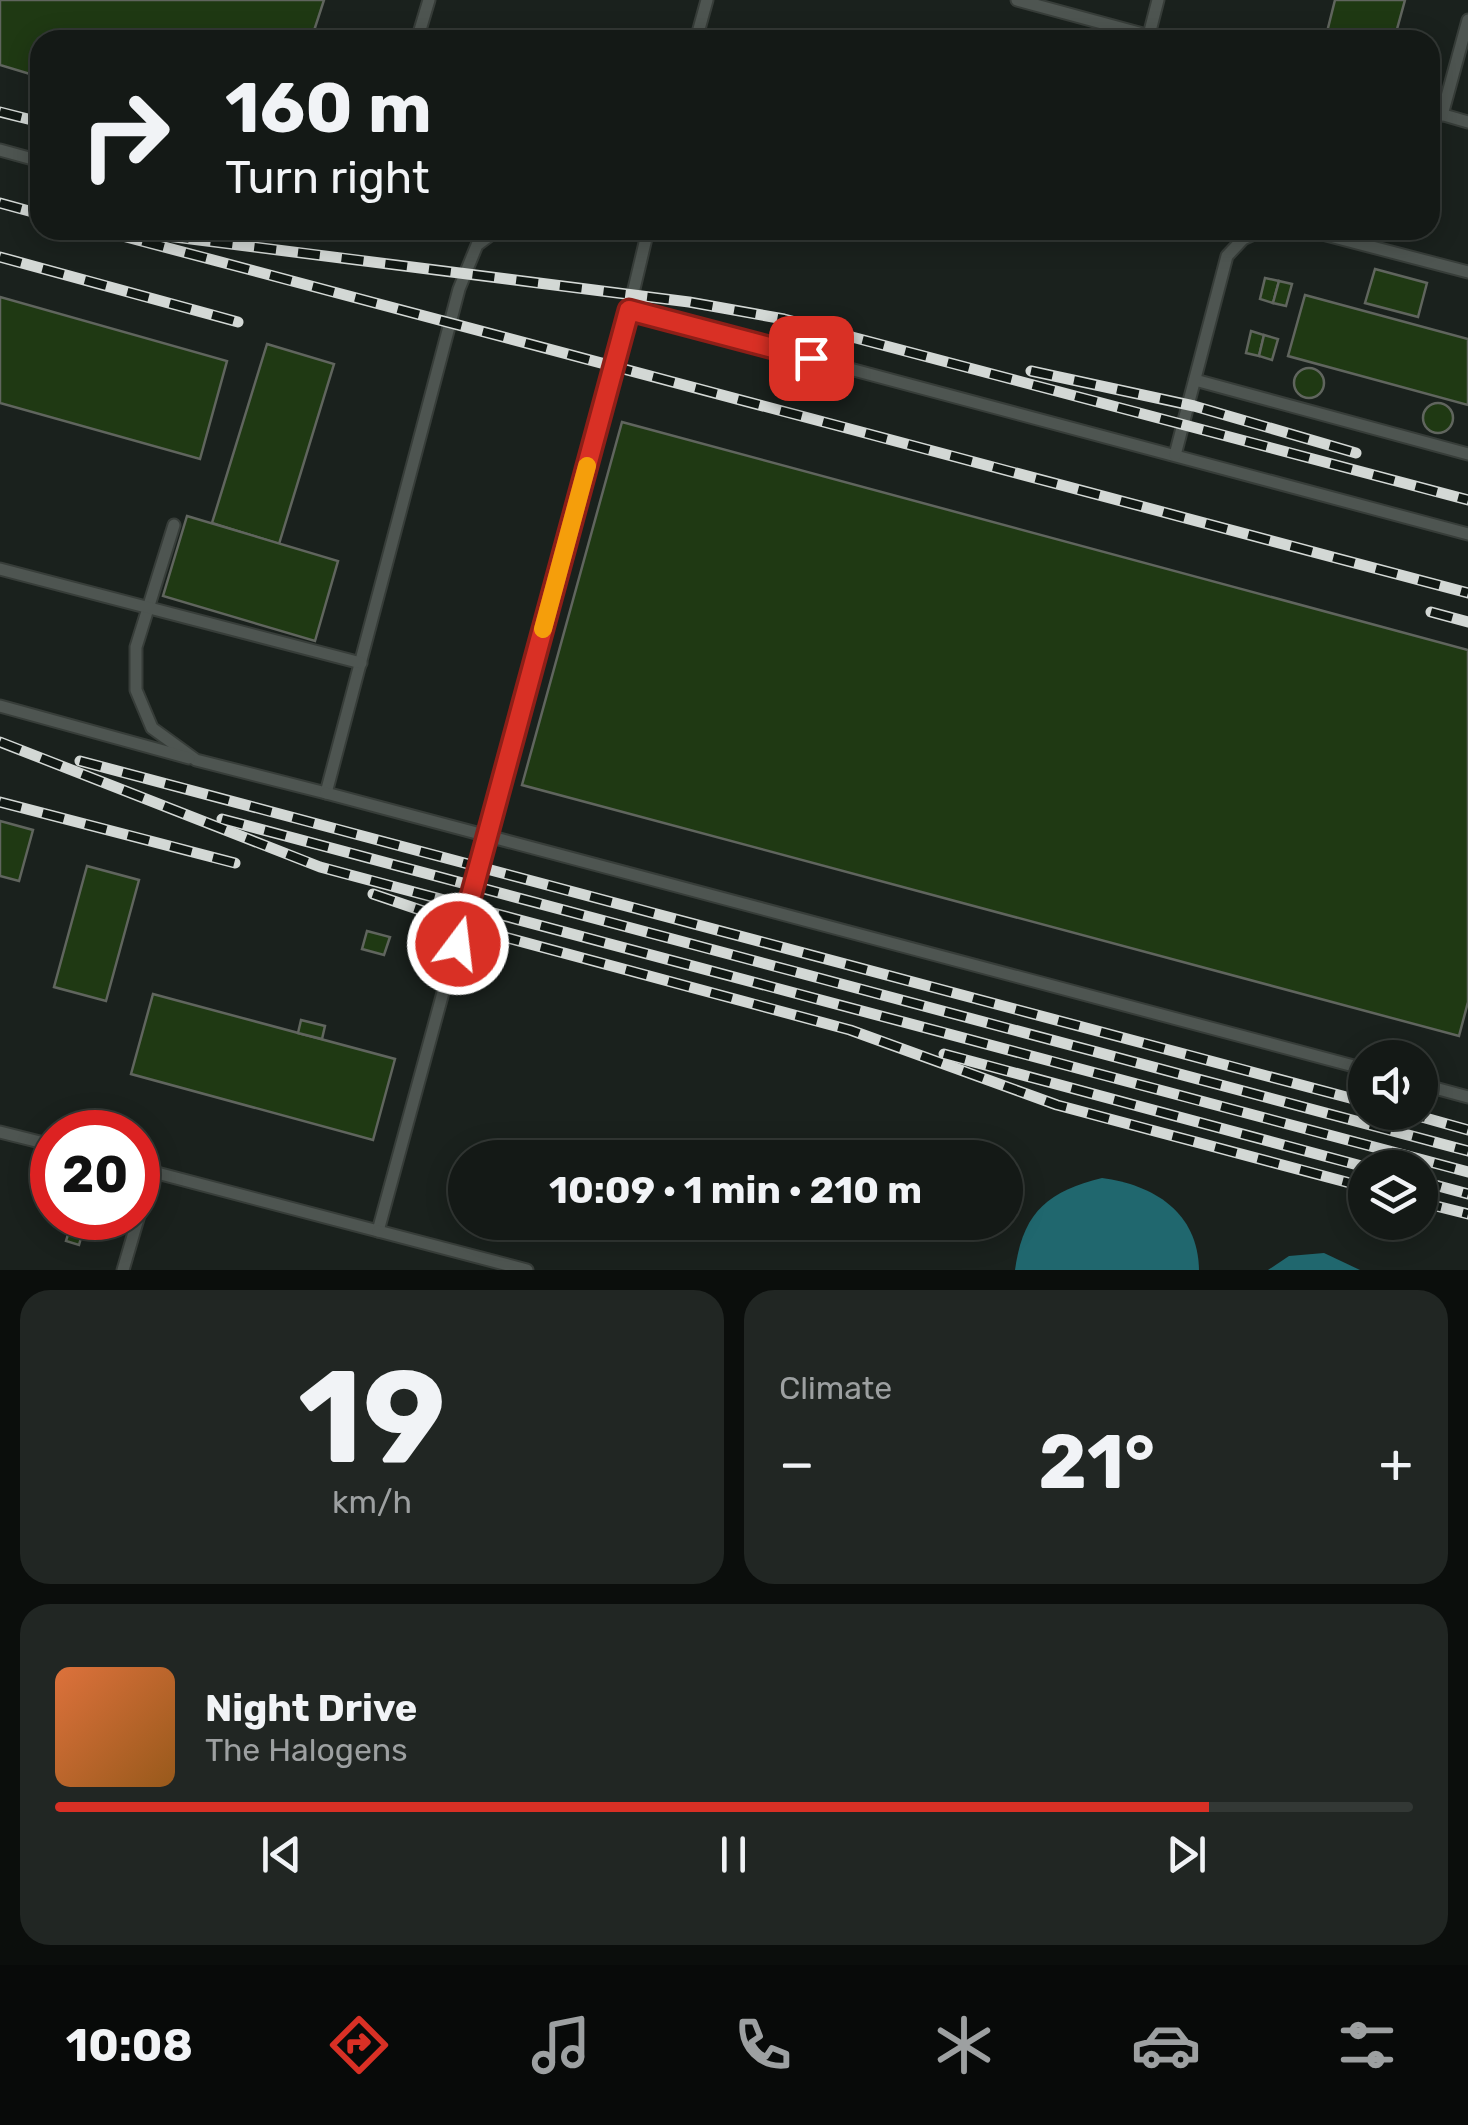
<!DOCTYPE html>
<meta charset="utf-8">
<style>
body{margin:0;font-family:Rubik,sans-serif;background:#212623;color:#f1f3f6;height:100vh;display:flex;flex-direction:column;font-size:38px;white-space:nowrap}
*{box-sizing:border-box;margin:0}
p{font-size:32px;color:#9da0a1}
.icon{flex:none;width:55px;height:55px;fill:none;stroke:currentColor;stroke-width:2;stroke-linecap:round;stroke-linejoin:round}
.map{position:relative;height:1270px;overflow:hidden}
.panel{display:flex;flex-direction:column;gap:20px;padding:20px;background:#0b0e0c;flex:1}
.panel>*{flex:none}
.guide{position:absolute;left:30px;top:30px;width:1410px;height:210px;border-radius:30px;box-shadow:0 5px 25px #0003,0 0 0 2px #333835;background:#141916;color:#f1f3f6;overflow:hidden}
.controls{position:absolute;left:1348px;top:1040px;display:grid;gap:20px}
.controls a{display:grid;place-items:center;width:90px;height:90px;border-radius:50%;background:#141916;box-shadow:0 5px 25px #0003,0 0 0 2px #333835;font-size:50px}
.speed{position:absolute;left:30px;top:1110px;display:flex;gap:20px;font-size:50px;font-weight:700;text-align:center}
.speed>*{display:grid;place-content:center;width:130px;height:130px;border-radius:50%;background:#141916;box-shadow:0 5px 25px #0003,0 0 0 2px #333835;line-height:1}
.speed .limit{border:15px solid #d22;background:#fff;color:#111}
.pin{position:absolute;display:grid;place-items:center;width:85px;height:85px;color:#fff;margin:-42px;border-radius:20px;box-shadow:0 5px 15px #0006}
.me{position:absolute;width:110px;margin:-55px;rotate:15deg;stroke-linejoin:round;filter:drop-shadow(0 0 8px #0008)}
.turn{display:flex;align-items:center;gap:35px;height:210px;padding:0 30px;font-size:45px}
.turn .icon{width:130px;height:130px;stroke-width:2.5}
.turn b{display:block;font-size:70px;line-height:85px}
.big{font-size:75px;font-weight:700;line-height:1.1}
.panel .widget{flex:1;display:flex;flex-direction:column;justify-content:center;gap:15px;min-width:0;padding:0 35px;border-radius:30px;background:#212623}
.panel .dial{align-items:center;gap:0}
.dial b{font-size:130px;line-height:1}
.song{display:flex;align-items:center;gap:30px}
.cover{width:120px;height:120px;border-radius:15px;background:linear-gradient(135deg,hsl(20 70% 55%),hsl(30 70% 35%))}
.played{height:10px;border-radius:5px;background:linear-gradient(90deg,#d93025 85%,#333835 85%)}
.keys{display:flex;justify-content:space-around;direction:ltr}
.heat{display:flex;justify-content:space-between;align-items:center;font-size:55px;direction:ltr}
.panel .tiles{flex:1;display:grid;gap:20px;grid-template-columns:1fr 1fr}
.widget:last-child{grid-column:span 2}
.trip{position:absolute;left:448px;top:1140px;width:575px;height:100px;border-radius:50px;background:#141916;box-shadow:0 5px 25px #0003,0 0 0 2px #333835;font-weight:700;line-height:100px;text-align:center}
.tabs{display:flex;height:160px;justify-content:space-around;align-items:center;background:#080a09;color:#9da0a1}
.tabs .icon{width:70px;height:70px}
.tabs .current{color:#d93025}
.tabs b{font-size:45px;color:#f1f3f6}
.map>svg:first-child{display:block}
.water{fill:#20676e}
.building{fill:#1f3913;stroke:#60655e;stroke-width:2.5}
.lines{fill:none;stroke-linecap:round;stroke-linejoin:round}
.service-casing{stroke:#373d39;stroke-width:15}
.service{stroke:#4e5551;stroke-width:11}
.rail-casing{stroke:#d3d8d5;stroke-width:11}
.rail{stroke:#111814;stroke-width:8;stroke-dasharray:22;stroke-linecap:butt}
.route-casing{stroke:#8d1f18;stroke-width:25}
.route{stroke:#d93025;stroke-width:18}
.slow{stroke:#f59e0b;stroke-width:18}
</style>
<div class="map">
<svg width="1468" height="1270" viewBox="0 0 1468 1270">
<rect width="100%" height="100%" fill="#1a211d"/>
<g class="water">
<path d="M 1102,1178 C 1154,1185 1198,1212 1199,1270 L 1015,1270 C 1023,1212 1047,1192 1102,1178 Z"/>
<path d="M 1324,1253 L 1360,1270 L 1268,1270 L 1289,1256 Z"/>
</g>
<g class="building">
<path d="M 0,0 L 324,0 L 311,40 L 40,40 L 40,77 L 0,65 Z"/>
<path d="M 1335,0 L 1405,0 L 1394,40 L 1325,40 Z"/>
<path d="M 1375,269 L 1427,283 L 1418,317 L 1365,303 Z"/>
<path d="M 1265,278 L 1279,281 L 1273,303 L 1260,299 Z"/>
<path d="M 1279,281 L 1292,284 L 1286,306 L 1273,303 Z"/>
<path d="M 1305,295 L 1468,339 L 1468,405 L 1288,356 Z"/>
<path d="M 0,297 L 227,361 L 200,459 L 0,403 Z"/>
<path d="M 1251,331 L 1264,335 L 1259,356 L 1246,353 Z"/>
<path d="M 1264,335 L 1278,339 L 1272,360 L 1259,356 Z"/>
<path d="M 267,344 L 334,364 L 279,544 L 212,523 Z"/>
<circle cx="1309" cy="383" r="15"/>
<circle cx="1438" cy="418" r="15"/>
<path d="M 622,422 L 1468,650 L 1468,1002 L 1459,1036 L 522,785 Z"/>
<path d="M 187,516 L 338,561 L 315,641 L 163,596 Z"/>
<path d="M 0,821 L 33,830 L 19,881 L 0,876 Z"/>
<path d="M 87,866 L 139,880 L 106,1001 L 54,987 Z"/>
<path d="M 367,931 L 390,937 L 384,955 L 362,949 Z"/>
<path d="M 153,994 L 395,1059 L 373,1140 L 131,1074 Z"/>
<path d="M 301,1020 L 325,1026 L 322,1039 L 298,1033 Z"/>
<path d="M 62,1218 L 93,1219 L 91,1225 L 85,1224 L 79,1245 L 66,1241 L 71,1225 L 61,1222 Z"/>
</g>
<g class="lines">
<g class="service-casing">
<g id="service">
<path d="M 1017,0 L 1165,40"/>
<path d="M 1149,35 L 1158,0"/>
<path d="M 417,40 L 429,0"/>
<path d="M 696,40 L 707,0"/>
<path d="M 1430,111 L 1468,122"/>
<path d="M 1442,115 L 1468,20"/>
<path d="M 0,150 L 40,161"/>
<path d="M 648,230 L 629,310 L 1468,534"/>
<path d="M 1307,230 L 1468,272"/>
<path d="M 1195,380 L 1468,454"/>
<path d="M 1175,455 L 1227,256 L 1243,239 L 1263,230"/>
<path d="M 174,525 L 136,647 L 136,690 L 152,728 L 196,760 L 326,793 L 459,289 L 477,245 L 497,230"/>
<path d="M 0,569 L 361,663"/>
<path d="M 0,706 L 189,758"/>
<path d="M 326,793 L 1365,1069"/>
<path d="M 1420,1084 L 1468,1097"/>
<path d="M 0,1132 L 52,1145"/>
<path d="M 138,1168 L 378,1231 L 629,310"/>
<path d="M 378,1231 L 527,1270"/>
<path d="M 123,1270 L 152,1171"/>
</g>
</g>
<use href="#service" class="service"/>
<g class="rail-casing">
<g id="rail">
<path d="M 0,112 L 40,122"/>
<path d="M 0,203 L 40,214"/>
<path d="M 100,230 L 1468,593"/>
<path d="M 167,236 L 689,302 L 784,319 L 1468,500"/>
<path d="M 0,257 L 238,322"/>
<path d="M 1031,371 L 1194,406 L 1356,453"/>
<path d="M 1431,612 L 1468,622"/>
<path d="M 0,742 L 320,867 L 1468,1172"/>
<path d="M 80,761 L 1365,1102"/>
<path d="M 0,802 L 235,863"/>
<path d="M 222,819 L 1468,1151"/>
<path d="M 373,894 L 482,931 L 850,1030 L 1057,1105 L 1365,1187"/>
<path d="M 944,1054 L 1369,1168"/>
<path d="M 1404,1112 L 1468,1130"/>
<path d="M 1420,1181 L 1468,1194"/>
<path d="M 1420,1202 L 1468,1214"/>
</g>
</g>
<use href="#rail" class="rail"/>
</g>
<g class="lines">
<g class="route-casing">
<path id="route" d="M 458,944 L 629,310 L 811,358"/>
</g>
<use href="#route" class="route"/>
<path class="slow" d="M 543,629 L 587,466"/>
</g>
</svg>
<div class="controls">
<a><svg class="icon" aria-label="sound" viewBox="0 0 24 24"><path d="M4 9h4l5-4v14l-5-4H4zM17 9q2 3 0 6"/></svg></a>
<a><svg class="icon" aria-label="layers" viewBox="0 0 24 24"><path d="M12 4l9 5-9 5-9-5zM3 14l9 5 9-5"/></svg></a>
</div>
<div class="speed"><div class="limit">20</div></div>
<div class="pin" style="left:811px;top:358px;background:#d93025"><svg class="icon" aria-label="arrive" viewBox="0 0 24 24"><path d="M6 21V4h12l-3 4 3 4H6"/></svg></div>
<svg class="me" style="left:458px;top:944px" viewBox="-20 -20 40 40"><circle r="17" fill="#d93025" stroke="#fff" stroke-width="3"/><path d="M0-11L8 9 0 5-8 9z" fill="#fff"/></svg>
<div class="trip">10:09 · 1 min · 210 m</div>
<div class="guide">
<div class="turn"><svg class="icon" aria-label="right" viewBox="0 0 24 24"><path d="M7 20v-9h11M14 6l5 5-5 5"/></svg><div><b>160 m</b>Turn right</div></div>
</div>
</div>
<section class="panel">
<div class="tiles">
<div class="widget dial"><b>19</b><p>km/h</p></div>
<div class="widget"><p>Climate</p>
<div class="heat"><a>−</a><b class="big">21°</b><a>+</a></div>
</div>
<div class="widget">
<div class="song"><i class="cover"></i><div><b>Night Drive</b><p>The Halogens</p></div></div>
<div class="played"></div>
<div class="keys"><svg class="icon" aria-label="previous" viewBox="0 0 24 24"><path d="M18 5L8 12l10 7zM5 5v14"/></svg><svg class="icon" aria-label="pause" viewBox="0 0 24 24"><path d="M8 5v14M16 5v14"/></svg><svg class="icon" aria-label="next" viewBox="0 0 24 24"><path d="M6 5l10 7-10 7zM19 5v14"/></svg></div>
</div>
</div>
</section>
<nav class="tabs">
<b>10:08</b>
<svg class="icon current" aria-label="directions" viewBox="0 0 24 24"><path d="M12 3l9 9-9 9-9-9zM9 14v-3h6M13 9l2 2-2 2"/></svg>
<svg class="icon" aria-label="music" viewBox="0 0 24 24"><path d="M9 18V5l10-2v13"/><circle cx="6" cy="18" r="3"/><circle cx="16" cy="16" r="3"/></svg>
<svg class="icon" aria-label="phone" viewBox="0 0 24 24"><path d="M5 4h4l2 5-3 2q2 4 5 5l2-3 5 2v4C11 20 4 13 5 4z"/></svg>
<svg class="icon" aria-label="climate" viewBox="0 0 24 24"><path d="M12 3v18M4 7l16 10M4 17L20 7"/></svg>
<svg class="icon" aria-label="car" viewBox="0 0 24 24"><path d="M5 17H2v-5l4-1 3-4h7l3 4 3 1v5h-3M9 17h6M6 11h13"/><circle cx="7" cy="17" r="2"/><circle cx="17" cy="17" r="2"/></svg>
<svg class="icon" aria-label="filters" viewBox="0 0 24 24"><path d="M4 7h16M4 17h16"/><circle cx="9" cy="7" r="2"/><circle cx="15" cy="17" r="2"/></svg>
</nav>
